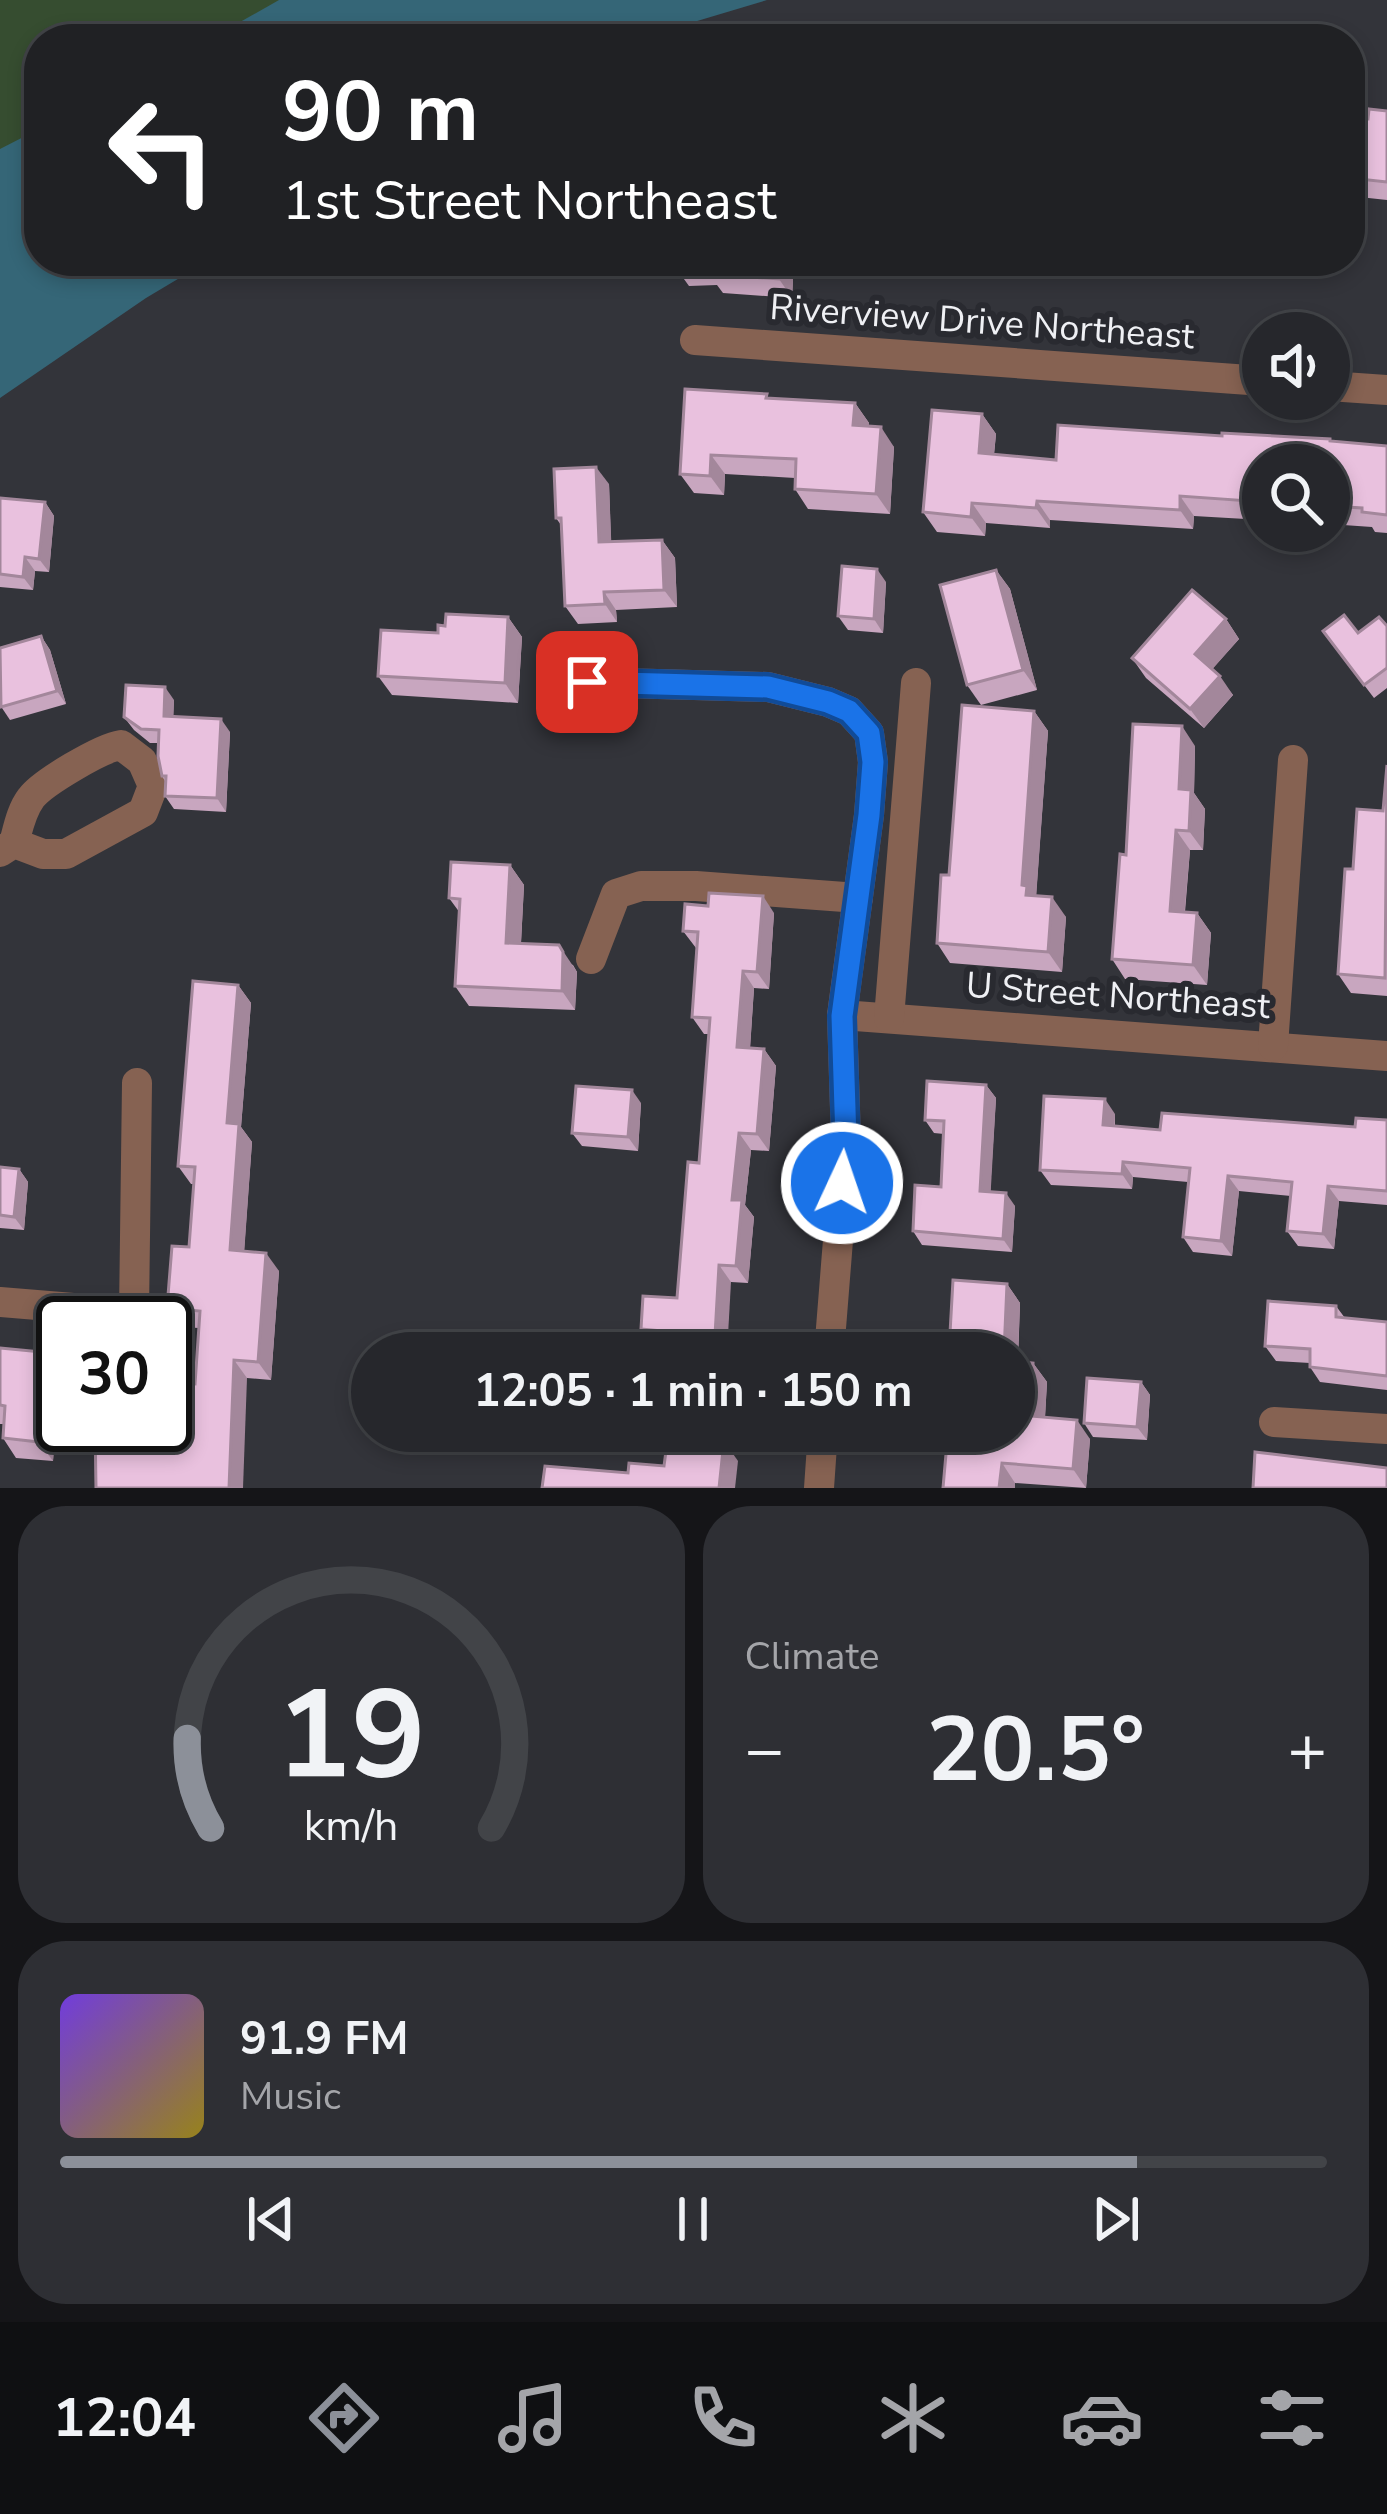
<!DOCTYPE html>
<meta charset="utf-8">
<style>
body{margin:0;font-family:"Nunito Sans",sans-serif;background:#2e2f34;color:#f1f3f6;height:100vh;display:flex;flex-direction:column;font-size:45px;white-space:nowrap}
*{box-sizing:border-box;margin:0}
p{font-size:39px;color:#a4a5a9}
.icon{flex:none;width:66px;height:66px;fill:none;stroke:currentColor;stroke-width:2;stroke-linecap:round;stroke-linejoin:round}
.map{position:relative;height:1488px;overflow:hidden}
.side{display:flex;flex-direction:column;gap:18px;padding:18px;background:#151518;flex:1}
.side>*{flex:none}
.banner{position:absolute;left:24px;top:24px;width:1341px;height:252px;border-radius:48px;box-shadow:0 6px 18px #0003,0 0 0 3px #424448;background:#202124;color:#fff;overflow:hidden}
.buttons{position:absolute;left:1242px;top:312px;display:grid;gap:24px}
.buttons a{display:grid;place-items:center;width:108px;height:108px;border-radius:50%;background:#26272c;box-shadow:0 6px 18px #0003,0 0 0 3px #424448;font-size:60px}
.speed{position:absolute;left:36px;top:1296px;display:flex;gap:24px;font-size:60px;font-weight:700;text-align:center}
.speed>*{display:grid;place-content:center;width:156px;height:156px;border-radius:50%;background:#26272c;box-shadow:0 6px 18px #0003,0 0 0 3px #424448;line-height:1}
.speed .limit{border:6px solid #111;border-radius:18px;background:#fff;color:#111}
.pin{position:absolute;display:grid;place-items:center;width:102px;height:102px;color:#fff;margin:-51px;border-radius:24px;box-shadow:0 6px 18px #0006}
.me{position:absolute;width:132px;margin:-66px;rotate:3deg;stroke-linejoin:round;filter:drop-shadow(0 0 9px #0008)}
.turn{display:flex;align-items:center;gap:42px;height:252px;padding:0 60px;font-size:54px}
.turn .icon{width:156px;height:156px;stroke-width:2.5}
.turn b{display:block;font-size:84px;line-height:102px}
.big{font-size:90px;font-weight:700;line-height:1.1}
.side .tile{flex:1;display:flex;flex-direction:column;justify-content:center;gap:18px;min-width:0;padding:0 42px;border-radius:48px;background:#2e2f34}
.side .dial{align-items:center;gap:0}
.dial svg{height:312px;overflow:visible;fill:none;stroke:#424448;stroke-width:7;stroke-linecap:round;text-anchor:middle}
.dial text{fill:#f1f3f6;stroke:none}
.song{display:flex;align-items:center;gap:36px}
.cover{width:144px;height:144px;border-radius:18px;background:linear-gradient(135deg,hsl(260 70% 55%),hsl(50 70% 35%))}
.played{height:12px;border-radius:6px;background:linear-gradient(90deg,#8c9099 85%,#424448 85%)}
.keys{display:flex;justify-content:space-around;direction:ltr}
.heat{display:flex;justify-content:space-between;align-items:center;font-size:66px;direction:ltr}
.side .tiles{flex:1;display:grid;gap:18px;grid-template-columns:1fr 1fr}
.tile:last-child{grid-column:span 2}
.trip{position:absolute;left:351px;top:1332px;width:684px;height:120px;border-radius:60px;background:#26272c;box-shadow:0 6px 18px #0003,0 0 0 3px #424448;font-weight:700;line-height:120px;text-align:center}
.dock{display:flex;height:192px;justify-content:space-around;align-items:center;background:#0f1012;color:#a4a5a9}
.dock .icon{width:84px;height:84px}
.dock .current{color:#8c9099}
.dock b{font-size:54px;color:#f1f3f6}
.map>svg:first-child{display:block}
.green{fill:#364d30}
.water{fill:#356677}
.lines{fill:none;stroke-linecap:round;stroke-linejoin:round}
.minor{stroke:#866252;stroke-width:30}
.wall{fill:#c8a6bf}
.shaded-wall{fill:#a3879b}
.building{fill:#e9c1de;stroke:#a3879b;stroke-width:3}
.route-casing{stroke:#114b97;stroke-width:30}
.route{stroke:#1a73e8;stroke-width:21}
.labels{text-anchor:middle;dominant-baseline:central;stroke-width:12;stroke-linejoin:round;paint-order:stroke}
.street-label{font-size:36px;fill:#eff0f4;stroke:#292a30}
</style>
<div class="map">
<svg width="1387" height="1488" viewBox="0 0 1387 1488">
<rect width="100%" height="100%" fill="#33343a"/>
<path class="green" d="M 0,0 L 428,0 L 325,39 L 39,39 L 39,214 L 0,241 Z"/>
<g class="water">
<path d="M 279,0 L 767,0 L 637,39 L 210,39 Z"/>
<path d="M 39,129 L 39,261 L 208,261 L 146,298 L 0,398 L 0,149 Z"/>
</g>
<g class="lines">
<g class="minor">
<path d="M 695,340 L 1263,381"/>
<path d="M 1329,386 L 1387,390"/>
<path d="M 587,682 L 768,687 L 828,702 L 849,711 L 869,733 L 873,762 L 869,815 L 842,1015 L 846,1140 L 829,1353"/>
<path d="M 0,852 L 14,843 C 18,829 21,811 31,798 C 42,783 101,748 121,745 L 142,761 L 153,786 L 143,812 L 66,854 L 43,854 L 14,843"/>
<path d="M 591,959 L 616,894 L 641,886 L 696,886 L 858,898"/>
<path d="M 842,1015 L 1387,1056"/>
<path d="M 889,1018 L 916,683"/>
<path d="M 1273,1046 L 1293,760"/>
<path d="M 0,1302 L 134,1313 L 137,1083"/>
<path d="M 1274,1422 L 1387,1429"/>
<path d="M 819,1488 L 823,1431"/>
</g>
</g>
<g class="wall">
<path d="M 1387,111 L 1387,200 L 1350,196 L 1350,118 L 1368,119 Z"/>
<path d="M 675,261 L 794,261 L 792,298 L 723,293 L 717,285 L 689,286 L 676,268 Z"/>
<path d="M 770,398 L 855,403 L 869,423 L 868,427 L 894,447 L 890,514 L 808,509 L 795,489 L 795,478 L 725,474 L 724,495 L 694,493 L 680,474 Z"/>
<path d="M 982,414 L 996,434 L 994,455 L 1056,460 L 1222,436 L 1330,439 L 1332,441 L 1387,446 L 1387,533 L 1375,532 L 1372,527 L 1329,524 L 1329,465 L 1263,465 L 1263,520 L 1194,516 L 1193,529 L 1050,520 L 1050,528 L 986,523 L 985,536 L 937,532 L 923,512 Z"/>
<path d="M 609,484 L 611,542 L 662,540 L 675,558 L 677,607 L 616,610 L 617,622 L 578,624 L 565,606 L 561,525 L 556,518 Z"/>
<path d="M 0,498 L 45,502 L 54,516 L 49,572 L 35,571 L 33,590 L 0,587 Z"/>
<path d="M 996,570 L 1010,589 L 1037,690 L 981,705 L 967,685 Z"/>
<path d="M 886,582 L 883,633 L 848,630 L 838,616 Z"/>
<path d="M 508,617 L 522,637 L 518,703 L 392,695 L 378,676 L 438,633 L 445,626 Z"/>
<path d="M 1226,619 L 1239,639 L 1212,669 L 1233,695 L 1204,728 L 1146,678 L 1132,658 Z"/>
<path d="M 1387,626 L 1387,688 L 1374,698 L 1323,631 L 1358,633 Z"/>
<path d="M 41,636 L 50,650 L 66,704 L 10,720 L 0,705 Z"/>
<path d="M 174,700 L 173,717 L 230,732 L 226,812 L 174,809 L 165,796 L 165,781 L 162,776 L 158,743 L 150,743 L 134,730 L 124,717 Z"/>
<path d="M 1034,711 L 1048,731 L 1036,896 L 1066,917 L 1062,972 L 950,963 L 937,943 L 949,875 Z"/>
<path d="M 1195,746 L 1194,793 L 1205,809 L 1203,850 L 1190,850 L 1185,912 L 1197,913 L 1211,933 L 1207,985 L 1125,979 L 1112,959 L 1126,855 Z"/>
<path d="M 1387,765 L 1387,996 L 1351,993 L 1338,974 L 1353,869 L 1383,811 Z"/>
<path d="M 510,865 L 524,885 L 521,943 L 573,965 L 577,972 L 575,1010 L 469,1006 L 455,986 L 460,913 L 449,898 Z"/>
<path d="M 774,913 L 769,989 L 754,988 L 750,1048 L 764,1049 L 776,1066 L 769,1151 L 751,1150 L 745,1205 L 754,1217 L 748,1283 L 731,1282 L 673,1348 L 653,1346 L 641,1329 L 677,1298 L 699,1163 L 709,1034 L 704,1034 L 692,1017 L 696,948 L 683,931 Z"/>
<path d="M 238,985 L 251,1003 L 241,1127 L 252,1142 L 244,1251 L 279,1271 L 271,1380 L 247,1378 L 181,1410 L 195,1384 L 199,1328 L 180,1327 L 167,1308 L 189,1247 L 194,1184 L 191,1184 L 178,1166 Z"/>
<path d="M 986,1085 L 996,1098 L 990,1192 L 1015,1206 L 1012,1252 L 922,1245 L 913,1231 L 941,1187 L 944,1134 L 934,1133 L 925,1120 Z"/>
<path d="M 641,1103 L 638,1151 L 582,1146 L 572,1133 Z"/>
<path d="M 1115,1114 L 1115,1126 L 1160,1130 L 1355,1127 L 1387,1120 L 1387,1205 L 1339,1201 L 1334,1249 L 1298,1246 L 1287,1231 L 1291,1196 L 1239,1191 L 1232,1256 L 1193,1252 L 1183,1237 L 1188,1182 L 1133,1177 L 1132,1189 L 1051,1185 L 1040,1170 Z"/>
<path d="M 0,1167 L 19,1169 L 28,1182 L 24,1230 L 0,1228 Z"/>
<path d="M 1007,1284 L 1020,1303 L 1018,1362 L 1033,1363 L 1047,1382 L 1045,1417 L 1090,1439 L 1086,1488 L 1015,1483 L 943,1488 L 1014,1431 L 949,1351 Z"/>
<path d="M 1336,1306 L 1345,1318 L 1387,1322 L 1387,1390 L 1320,1382 L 1310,1367 L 1310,1363 L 1276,1361 L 1265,1346 Z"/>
<path d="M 0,1348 L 63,1354 L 63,1422 L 56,1421 L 53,1461 L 16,1458 L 3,1438 L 4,1424 L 0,1424 Z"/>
<path d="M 1141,1382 L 1150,1395 L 1147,1440 L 1093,1437 L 1084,1423 Z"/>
</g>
<g class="shaded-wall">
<path d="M 780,261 L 794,261 L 792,298 L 779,279 Z"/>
<path d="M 855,403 L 869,423 L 867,445 L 853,425 Z"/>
<path d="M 982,414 L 996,434 L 992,473 L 979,453 Z"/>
<path d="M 881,427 L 894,447 L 890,514 L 876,494 Z"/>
<path d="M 711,455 L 725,474 L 724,495 L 710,476 Z"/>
<path d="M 596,467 L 609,484 L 612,560 L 599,542 Z"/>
<path d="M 1180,496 L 1194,516 L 1193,529 L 1180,510 Z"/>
<path d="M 1037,501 L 1050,520 L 1050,528 L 1036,508 Z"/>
<path d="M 45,502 L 54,516 L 49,572 L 39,559 Z"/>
<path d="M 972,503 L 986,523 L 985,536 L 971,517 Z"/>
<path d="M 662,540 L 675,558 L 677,607 L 664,590 Z"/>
<path d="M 25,557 L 35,571 L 33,590 L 23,577 Z"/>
<path d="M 877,569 L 886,582 L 883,633 L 874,619 Z"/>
<path d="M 996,570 L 1010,589 L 1037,690 L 1023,670 Z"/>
<path d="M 604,592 L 616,610 L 617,622 L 605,604 Z"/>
<path d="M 508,617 L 522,637 L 518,703 L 505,683 Z"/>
<path d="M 1226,619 L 1239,639 L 1209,673 L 1195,654 Z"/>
<path d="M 41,636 L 50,650 L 66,704 L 57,691 Z"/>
<path d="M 1220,676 L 1233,695 L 1204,728 L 1190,709 Z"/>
<path d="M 165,687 L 174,700 L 173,730 L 164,716 Z"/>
<path d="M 1034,711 L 1048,731 L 1036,899 L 1026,895 L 1022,885 Z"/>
<path d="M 221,719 L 230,732 L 226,812 L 217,798 Z"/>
<path d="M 1182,726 L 1195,746 L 1194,793 L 1205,809 L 1203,850 L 1189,831 L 1179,789 Z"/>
<path d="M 1176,830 L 1190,850 L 1183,930 L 1170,911 Z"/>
<path d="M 510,865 L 524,885 L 520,962 L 506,943 Z"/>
<path d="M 763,896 L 774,913 L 769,989 L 757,972 Z"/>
<path d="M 1052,897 L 1066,917 L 1062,972 L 1048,952 Z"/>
<path d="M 1197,913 L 1211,933 L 1207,985 L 1193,965 Z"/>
<path d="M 559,945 L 577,972 L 575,1010 L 562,991 Z"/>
<path d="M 743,971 L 754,988 L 749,1064 L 737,1047 Z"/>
<path d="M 238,985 L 251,1003 L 241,1127 L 252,1142 L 243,1269 L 230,1250 L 227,1123 Z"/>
<path d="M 764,1049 L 776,1066 L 769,1151 L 757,1134 Z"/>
<path d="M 986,1085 L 996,1098 L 990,1204 L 980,1191 Z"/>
<path d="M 632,1090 L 641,1103 L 638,1151 L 628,1137 Z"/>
<path d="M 1105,1099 L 1115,1114 L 1114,1140 L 1103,1125 Z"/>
<path d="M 739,1133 L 751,1150 L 745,1205 L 754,1217 L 748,1283 L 736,1266 L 732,1200 Z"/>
<path d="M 1123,1162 L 1133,1177 L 1132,1189 L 1122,1174 Z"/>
<path d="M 19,1169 L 28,1182 L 24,1230 L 14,1217 Z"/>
<path d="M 1228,1176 L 1239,1191 L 1232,1256 L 1221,1241 Z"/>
<path d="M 1328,1186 L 1339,1201 L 1334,1249 L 1323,1234 Z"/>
<path d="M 1006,1193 L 1015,1206 L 1012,1252 L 1003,1239 Z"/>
<path d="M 266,1253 L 279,1271 L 271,1380 L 258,1362 Z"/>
<path d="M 719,1265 L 731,1282 L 727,1353 L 714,1353 Z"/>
<path d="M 1007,1284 L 1020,1303 L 1017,1381 L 1014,1376 L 1014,1353 L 1004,1353 Z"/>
<path d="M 234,1360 L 247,1378 L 243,1488 L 229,1488 Z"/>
<path d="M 1033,1363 L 1047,1382 L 1044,1435 L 1030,1416 Z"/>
<path d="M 1141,1382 L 1150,1395 L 1147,1440 L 1137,1427 Z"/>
<path d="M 43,1401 L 56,1421 L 53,1461 L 39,1442 Z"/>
<path d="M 1077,1420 L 1090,1439 L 1086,1488 L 1073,1469 Z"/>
<path d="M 724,1441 L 738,1461 L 735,1488 L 719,1488 Z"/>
<path d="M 1002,1463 L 1015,1483 L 1015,1488 L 999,1488 Z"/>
</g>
<g class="building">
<path d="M 1369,109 L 1387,111 L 1387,182 L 1350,178 L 1350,118 L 1368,119 Z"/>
<path d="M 675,261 L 780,261 L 779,279 L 710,274 L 710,266 L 676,268 Z"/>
<path d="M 685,389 L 767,394 L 766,398 L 855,403 L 853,425 L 881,427 L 876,494 L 795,489 L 796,459 L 711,455 L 710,476 L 680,474 Z"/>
<path d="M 932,410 L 982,414 L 979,453 L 1056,460 L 1058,425 L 1222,436 L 1222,433 L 1330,439 L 1330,441 L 1387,446 L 1387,515 L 1362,512 L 1362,508 L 1329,506 L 1329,465 L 1263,465 L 1263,502 L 1180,496 L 1180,510 L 1037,501 L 1036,508 L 972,503 L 971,517 L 923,512 Z"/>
<path d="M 596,467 L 599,542 L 662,540 L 664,590 L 604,592 L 605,604 L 565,606 L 561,518 L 556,518 L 554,469 Z"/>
<path d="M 0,498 L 45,502 L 39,559 L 25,557 L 23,577 L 0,574 Z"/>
<path d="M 842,566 L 877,569 L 874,619 L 838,616 Z"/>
<path d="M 996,570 L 1023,670 L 967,685 L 940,585 Z"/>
<path d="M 1192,590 L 1226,619 L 1195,654 L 1220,676 L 1190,709 L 1132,658 Z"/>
<path d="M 446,614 L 508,617 L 505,683 L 378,676 L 381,630 L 438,633 L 438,625 L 445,626 Z"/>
<path d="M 1344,615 L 1358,633 L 1379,617 L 1387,626 L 1387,668 L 1364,685 L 1323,631 Z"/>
<path d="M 41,636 L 57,691 L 1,707 L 0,648 Z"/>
<path d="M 126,685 L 165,687 L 164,716 L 221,719 L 217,798 L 165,796 L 166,776 L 162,776 L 158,756 L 159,730 L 141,729 L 124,717 Z"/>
<path d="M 962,705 L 1034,711 L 1022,885 L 1027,886 L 1026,895 L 1052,897 L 1048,952 L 937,943 L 941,875 L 949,875 Z"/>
<path d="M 1133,724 L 1182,726 L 1179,789 L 1191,790 L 1189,831 L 1176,830 L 1170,911 L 1197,913 L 1193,965 L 1112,959 L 1120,854 L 1126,855 Z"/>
<path d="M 1387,765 L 1385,978 L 1338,974 L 1345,869 L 1353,869 L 1357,809 L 1383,811 Z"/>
<path d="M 451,862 L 510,865 L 506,943 L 559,945 L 563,952 L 562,991 L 455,986 L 460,899 L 449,898 Z"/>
<path d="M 709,893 L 763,896 L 757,972 L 743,971 L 737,1047 L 764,1049 L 757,1134 L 739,1133 L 732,1200 L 742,1200 L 736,1266 L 719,1265 L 714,1353 L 673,1353 L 674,1332 L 641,1329 L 643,1296 L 677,1298 L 688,1162 L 699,1163 L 710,1018 L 692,1017 L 698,932 L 683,931 L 685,904 L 708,906 Z"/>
<path d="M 193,981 L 238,985 L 227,1123 L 239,1124 L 230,1250 L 266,1253 L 258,1362 L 234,1360 L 229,1488 L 96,1488 L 95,1425 L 165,1425 L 165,1410 L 181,1410 L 182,1383 L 195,1384 L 200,1311 L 167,1308 L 172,1246 L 189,1247 L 195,1167 L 178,1166 Z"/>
<path d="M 927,1081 L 986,1085 L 980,1191 L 1006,1193 L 1003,1239 L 913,1231 L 915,1185 L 941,1187 L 944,1121 L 925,1120 Z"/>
<path d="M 576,1086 L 632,1090 L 628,1137 L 572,1133 Z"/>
<path d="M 1044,1096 L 1105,1099 L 1103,1125 L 1160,1130 L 1162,1113 L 1355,1127 L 1356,1118 L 1387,1120 L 1387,1191 L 1328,1186 L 1323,1234 L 1287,1231 L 1292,1182 L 1228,1176 L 1221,1241 L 1183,1237 L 1190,1168 L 1123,1162 L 1122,1174 L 1040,1170 Z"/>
<path d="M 0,1167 L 19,1169 L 14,1217 L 0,1215 Z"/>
<path d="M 953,1280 L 1007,1284 L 1004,1353 L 931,1353 L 931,1350 L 949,1351 Z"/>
<path d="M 1268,1301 L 1336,1306 L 1336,1317 L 1387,1322 L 1387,1376 L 1310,1367 L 1310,1349 L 1265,1346 Z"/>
<path d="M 0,1348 L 63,1354 L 63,1403 L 43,1401 L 39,1442 L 3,1438 L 5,1406 L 0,1405 Z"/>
<path d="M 1014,1361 L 1033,1363 L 1030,1416 L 1077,1420 L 1073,1469 L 1002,1463 L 999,1488 L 943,1488 L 948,1431 L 1014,1431 Z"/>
<path d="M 1087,1378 L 1141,1382 L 1137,1427 L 1084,1423 Z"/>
<path d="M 668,1436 L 724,1441 L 719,1488 L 542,1488 L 545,1466 L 628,1473 L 629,1463 L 664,1466 Z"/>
<path d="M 1255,1452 L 1387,1468 L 1387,1488 L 1253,1488 Z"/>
</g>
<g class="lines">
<g class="route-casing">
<path id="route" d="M 587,682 L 768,687 L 828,702 L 849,711 L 869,733 L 873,762 L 869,815 L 842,1016 L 846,1140 L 842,1183"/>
</g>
<use href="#route" class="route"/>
</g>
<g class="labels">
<g class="street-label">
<text transform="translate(982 322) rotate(4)">Riverview Drive Northeast</text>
<text transform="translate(1118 996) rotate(4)">U Street Northeast</text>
</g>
</g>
</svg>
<div class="buttons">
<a><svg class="icon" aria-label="sound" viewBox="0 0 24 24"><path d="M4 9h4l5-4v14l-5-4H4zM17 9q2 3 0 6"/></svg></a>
<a><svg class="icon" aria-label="search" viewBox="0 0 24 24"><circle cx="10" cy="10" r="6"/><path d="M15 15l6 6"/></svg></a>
</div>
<div class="speed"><div class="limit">30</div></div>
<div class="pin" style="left:587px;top:682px;background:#d93025"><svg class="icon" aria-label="arrive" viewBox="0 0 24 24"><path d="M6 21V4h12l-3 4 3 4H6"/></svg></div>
<svg class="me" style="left:842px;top:1183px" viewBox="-20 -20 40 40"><circle r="17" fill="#1a73e8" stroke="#fff" stroke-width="3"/><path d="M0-11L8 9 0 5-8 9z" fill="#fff"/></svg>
<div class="trip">12:05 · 1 min · 150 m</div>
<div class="banner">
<div class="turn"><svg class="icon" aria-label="left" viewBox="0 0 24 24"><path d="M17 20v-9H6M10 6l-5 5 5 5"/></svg><div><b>90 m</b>1st Street Northeast</div></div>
</div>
</div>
<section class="side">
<div class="tiles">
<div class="tile dial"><svg viewBox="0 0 100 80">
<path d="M14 69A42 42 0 1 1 86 69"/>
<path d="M14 69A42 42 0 0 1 8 46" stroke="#8c9099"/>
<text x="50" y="56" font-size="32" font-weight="700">19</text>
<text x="50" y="72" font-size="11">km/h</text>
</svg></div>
<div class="tile"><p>Climate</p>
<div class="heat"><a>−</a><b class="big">20.5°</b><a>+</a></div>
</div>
<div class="tile">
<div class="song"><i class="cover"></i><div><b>91.9 FM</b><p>Music</p></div></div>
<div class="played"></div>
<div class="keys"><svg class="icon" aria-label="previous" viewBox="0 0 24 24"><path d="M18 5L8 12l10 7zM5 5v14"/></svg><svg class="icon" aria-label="pause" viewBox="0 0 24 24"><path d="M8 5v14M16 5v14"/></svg><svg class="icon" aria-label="next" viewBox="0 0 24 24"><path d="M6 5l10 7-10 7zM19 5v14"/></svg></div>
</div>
</div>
</section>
<nav class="dock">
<b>12:04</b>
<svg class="icon current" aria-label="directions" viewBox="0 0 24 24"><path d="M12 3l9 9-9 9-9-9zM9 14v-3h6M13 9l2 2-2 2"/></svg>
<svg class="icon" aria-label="music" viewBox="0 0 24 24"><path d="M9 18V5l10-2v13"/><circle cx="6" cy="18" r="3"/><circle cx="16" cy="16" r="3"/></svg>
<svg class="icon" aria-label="phone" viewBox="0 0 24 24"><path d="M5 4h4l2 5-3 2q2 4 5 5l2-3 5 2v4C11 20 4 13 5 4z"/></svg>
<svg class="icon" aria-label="climate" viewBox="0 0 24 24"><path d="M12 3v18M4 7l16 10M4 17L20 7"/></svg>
<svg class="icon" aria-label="car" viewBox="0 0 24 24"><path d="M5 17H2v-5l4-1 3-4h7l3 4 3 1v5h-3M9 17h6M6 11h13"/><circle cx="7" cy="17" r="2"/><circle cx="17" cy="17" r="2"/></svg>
<svg class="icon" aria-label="filters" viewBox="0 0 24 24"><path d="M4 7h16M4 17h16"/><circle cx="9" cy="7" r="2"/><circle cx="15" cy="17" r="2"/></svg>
</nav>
